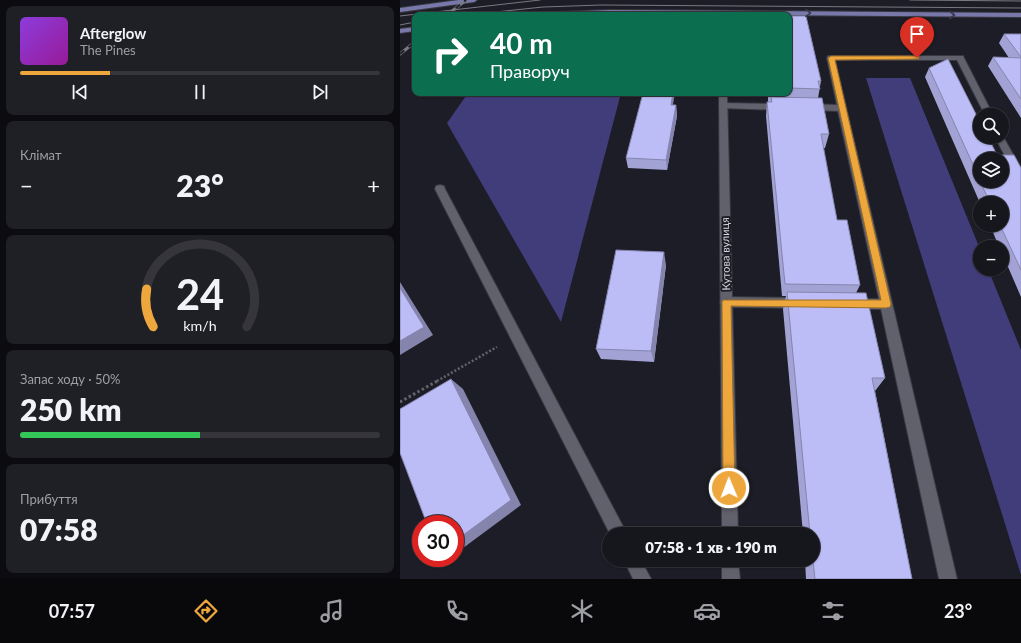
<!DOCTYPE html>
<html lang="uk">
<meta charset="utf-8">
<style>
body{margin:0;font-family:Lato,sans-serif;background:#1f1f26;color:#f1f3f6;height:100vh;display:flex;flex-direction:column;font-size:15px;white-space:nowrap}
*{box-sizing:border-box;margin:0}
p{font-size:13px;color:#9e9fa4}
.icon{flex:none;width:22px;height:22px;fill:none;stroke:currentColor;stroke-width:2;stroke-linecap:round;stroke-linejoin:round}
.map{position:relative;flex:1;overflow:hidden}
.side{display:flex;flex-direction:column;gap:6px;padding:6px;background:#0c0c10;width:400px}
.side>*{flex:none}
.hud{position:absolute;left:12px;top:12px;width:380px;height:84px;border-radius:8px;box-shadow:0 1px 3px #0004,0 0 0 1px #35353b;background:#0b6e4f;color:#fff;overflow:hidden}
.fabs{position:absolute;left:573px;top:108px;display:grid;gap:8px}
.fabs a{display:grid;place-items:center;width:36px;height:36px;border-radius:50%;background:#16161d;box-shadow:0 1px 3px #0004,0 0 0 1px #35353b;font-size:20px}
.speed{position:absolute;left:12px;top:515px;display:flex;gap:8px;font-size:20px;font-weight:700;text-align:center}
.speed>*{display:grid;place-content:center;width:52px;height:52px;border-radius:50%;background:#16161d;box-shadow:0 1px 3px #0004,0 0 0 1px #35353b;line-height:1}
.speed .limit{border:6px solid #d22;background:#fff;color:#111}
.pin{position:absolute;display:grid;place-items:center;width:34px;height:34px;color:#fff;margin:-41px -17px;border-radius:50% 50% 50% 0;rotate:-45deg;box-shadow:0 0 4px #0007}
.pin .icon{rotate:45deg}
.me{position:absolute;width:44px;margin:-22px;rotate:359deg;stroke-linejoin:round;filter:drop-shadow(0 0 3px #0008)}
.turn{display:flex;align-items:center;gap:14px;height:84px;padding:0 12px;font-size:18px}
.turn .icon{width:52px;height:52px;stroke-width:2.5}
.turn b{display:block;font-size:28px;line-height:34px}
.big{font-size:30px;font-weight:800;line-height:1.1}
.side .widget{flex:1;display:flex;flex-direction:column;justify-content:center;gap:6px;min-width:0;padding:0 14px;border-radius:8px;background:#1f1f26}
.side .dial{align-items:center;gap:0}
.dial svg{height:104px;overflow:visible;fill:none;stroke:#35353b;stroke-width:7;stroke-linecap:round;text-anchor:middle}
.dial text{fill:#f1f3f6;stroke:none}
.song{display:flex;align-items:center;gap:12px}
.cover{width:48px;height:48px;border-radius:6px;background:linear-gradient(135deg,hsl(270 70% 55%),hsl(300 70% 35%))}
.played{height:4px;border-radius:2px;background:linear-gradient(90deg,#eea73d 25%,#35353b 25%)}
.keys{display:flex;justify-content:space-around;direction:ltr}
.heat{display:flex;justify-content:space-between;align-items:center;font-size:22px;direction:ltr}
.charge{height:6px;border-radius:3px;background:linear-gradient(90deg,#34c759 50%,#35353b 0)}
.trip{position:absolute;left:202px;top:527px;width:218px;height:40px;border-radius:20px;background:#16161d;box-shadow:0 1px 3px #0004,0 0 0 1px #35353b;font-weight:800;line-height:40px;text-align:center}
.tabs{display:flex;height:64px;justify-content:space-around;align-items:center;background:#09090c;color:#9e9fa4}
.tabs .icon{width:28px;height:28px}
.tabs .selected{color:#eea73d}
.tabs b{font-size:18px;color:#f1f3f6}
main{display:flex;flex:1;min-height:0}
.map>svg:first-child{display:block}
.forest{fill:#403d7a}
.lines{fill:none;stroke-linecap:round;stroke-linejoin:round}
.lane-casing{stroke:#393941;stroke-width:2}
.street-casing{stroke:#393941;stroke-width:2}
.primary-casing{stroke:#393941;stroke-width:2}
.path-far1{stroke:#63636c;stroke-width:2.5;stroke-dasharray:2 2;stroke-linecap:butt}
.path{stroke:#63636c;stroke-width:3;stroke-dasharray:2.5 2.5;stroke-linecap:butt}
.lane{fill:#60616c;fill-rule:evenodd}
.street{fill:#60616c;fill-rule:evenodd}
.primary{fill:#7878aa;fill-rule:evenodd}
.tram{stroke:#797981;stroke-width:1}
.rail-casing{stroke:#797981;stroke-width:3}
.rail{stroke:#1d1d27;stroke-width:2;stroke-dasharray:5.5;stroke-linecap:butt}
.wall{fill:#a2a3d4}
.shaded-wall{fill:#8484ad}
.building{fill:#bcbdf7;stroke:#8484ad}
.oneway{stroke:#38384e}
.route{fill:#eea73d;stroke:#9b6d28}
.labels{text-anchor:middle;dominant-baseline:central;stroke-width:4;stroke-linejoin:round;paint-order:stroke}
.street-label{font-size:11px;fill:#d7d8de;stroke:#1d1d27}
</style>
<main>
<section class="side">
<div class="widget">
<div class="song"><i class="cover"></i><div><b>Afterglow</b><p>The Pines</p></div></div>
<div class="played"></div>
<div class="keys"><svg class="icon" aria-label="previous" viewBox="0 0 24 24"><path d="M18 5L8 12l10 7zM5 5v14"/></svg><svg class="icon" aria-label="pause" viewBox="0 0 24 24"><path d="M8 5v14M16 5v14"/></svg><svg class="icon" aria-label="next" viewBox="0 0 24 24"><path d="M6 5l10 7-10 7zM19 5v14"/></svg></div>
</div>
<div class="widget"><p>Клімат</p>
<div class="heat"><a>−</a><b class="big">23°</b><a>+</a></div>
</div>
<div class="widget dial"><svg viewBox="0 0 100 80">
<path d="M14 69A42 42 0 1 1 86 69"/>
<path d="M14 69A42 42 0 0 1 9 40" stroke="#eea73d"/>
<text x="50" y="56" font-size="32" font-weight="700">24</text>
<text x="50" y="72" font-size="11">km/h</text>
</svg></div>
<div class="widget"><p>Запас ходу · 50%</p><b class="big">250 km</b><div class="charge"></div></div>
<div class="widget"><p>Прибуття</p><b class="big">07:58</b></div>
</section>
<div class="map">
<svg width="621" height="579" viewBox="0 0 621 579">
<rect width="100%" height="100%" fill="#1d1d27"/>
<g class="forest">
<path d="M 466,78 L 510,78 L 580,249 L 580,269 L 588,269 L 621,350 L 621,575 Z"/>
<path d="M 68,93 L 221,93 L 161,322 L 47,123 Z"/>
</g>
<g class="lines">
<g class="lane-casing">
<g id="lane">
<path d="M 428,56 L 563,56 L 593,115 L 585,115 L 557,60 L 435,60 L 557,579 L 539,579 L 481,309 L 451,309 L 447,308 L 445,304 L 447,300 L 451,299 L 479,299 L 438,111 L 408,110 L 404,107 L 408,104 L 437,105 L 427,58 Z"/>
<path d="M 323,103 L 382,104 L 386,107 L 382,110 L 320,108 L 319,106 Z"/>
<path d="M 602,135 L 621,168 L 621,180 L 616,177 L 595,137 L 602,137 Z"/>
<path d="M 40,185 L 44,186 L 45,189 L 227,534 L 210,534 L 35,189 L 36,186 Z"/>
<path d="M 326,297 L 401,298 L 405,299 L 407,303 L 405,307 L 401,308 L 326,307 L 322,306 L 320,302 L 322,298 Z"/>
<path d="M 224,560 L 241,560 L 251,579 L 233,579 Z"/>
</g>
</g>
<g class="street-casing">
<g id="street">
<path d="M 319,93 L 327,93 L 338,534 L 322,534 Z"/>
<path d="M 322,560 L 338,560 L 340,579 L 322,579 Z"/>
</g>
</g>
<g class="primary-casing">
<g id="primary">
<path d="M 59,0 L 77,0 L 74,2 L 0,12 L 0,8 Z"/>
<path d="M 210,10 L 621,13 L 621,17 L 210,14 L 127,15 L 131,13 Z"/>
<path d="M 15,27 L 15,31 L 0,33 L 0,29 Z"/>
</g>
</g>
<path class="path-far1" d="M 37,381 L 97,347"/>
<path class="path" d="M 0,402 L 39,380"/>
<use href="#lane" class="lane"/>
<use href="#street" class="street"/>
<use href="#primary" class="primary"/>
<g class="tram">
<path d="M 510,0 L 621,1"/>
<path d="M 67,15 L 143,7 L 201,5 L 621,8"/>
<path d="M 0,16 L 140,0"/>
<path d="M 0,25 L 15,22"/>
</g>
<g class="rail-casing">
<g id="rail">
<path d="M 47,15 L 66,0"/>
<path d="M 0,54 L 15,42"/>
</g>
</g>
<use href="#rail" class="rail"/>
</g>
<g class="wall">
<path d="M 389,16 L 421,81 L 418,98 L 429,134 L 425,148 L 423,148 L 437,220 L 460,285 L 456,293 L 485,378 L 475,391 L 512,579 L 406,579 L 405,560 L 413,560 L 413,534 L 403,534 L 383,309 L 386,296 L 382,296 L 366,116 L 367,102 L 368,102 L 368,93 L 389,93 Z"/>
<path d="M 604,34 L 621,34 L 621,118 L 588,66 L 593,57 L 609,58 L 599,43 Z"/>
<path d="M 529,68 L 597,155 L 621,168 L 621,297 L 602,253 L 602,247 L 599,247 L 590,225 L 602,225 L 602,203 L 580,203 L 525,77 Z"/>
<path d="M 273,105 L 276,105 L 277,116 L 267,170 L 228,168 L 226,158 Z"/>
<path d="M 266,265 L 254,362 L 201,359 L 196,349 Z"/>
</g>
<g class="shaded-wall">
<path d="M 273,93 L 275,93 L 271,115 L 271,105 Z"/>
<path d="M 276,105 L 277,116 L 267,170 L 266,160 Z"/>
<path d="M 264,252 L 266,265 L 254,362 L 251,351 Z"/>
<path d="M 0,282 L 33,335 L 0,355 Z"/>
<path d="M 51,379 L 63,389 L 121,505 L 55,554 Z"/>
</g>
<g class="building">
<path d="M 389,16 L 406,16 L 421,81 L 418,81 L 420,89 L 389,88 Z"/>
<path d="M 604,34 L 621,34 L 621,57 Z"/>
<path d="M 593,57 L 621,58 L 621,99 Z"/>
<path d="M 548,59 L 580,122 L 580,137 L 588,137 L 597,155 L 614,155 L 621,168 L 621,270 L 600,225 L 602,225 L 602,203 L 590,203 L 580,181 L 602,181 L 602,159 L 580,159 L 580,180 L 529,68 Z"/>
<path d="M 243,93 L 273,93 L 271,105 L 276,105 L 266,160 L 226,158 Z"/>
<path d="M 371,97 L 422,98 L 429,134 L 421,134 L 437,220 L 447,220 L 460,285 L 385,284 L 367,102 L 372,102 Z"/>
<path d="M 216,250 L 264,252 L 251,351 L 196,349 Z"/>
<path d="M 0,288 L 24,327 L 0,341 Z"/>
<path d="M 387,292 L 466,293 L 485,378 L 472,378 L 512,579 L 415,579 L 413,560 L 413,534 L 410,534 Z"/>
<path d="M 51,379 L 111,500 L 55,541 L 55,524 L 27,524 L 0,453 L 0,409 Z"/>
</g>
<defs><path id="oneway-chevron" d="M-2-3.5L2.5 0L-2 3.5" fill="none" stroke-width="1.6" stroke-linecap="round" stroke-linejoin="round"/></defs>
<g class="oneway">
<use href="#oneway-chevron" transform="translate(408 13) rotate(1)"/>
<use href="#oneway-chevron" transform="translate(552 15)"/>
</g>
<path class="route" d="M 517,56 L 519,56 L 519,59 L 435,60 L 491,304 L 490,307 L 486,308 L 331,306 L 335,488 L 333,492 L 329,494 L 325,492 L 323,488 L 322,302 L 323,300 L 481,300 L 428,58 L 431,56 Z"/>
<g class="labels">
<g class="street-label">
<text transform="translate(325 254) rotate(-91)">Кутова вулиця</text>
</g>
</g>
</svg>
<div class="fabs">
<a><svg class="icon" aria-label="search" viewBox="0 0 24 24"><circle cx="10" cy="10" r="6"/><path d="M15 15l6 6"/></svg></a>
<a><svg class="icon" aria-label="layers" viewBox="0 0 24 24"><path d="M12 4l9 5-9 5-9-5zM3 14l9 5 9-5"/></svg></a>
<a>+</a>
<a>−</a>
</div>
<div class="speed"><div class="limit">30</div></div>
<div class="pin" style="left:517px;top:58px;background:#d93025"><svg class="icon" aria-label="arrive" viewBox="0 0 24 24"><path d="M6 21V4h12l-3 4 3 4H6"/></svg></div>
<svg class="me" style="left:329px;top:488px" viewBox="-20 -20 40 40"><circle r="17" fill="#eea73d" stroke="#fff" stroke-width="3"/><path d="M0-11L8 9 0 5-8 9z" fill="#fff"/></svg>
<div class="trip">07:58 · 1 хв · 190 m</div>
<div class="hud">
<div class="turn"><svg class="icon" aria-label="right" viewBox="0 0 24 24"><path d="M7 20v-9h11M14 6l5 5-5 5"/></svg><div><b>40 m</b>Праворуч</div></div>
</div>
</div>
</main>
<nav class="tabs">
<b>07:57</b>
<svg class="icon selected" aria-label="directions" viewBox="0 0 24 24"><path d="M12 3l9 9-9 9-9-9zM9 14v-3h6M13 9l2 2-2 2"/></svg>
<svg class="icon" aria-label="music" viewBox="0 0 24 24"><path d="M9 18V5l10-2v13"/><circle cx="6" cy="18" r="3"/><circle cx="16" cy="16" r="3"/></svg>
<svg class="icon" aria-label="phone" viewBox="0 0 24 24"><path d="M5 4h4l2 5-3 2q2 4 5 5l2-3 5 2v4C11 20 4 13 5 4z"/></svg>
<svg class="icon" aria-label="climate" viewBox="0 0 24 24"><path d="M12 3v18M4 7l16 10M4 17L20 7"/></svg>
<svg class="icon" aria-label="car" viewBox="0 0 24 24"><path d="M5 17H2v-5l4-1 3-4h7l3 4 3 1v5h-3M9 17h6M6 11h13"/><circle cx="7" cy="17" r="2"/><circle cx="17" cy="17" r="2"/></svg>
<svg class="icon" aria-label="filters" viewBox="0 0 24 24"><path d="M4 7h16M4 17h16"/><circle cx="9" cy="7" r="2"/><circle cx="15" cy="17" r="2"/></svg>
<b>23°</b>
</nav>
